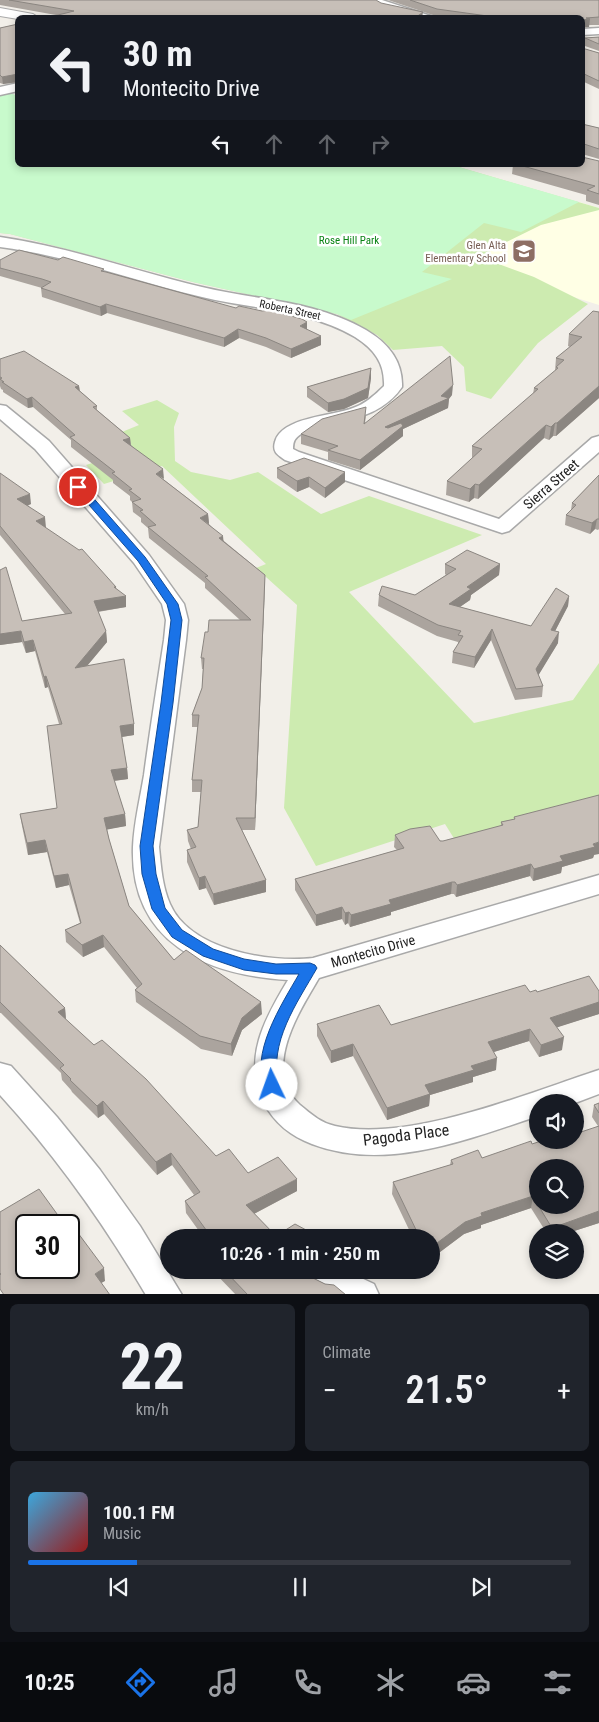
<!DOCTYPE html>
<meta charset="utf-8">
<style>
body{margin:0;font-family:"Roboto Condensed",sans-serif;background:#20242c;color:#f1f3f6;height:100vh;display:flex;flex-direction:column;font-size:19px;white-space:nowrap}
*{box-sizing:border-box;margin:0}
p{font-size:16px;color:#9ea1a6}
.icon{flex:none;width:28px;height:28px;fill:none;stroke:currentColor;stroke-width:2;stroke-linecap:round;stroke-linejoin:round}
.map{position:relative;height:1294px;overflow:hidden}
.drawer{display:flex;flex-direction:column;gap:10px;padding:10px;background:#0d0f14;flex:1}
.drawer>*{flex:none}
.guide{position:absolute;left:15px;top:15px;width:570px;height:152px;border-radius:8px;box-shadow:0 2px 8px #0003;background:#171b24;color:#f1f3f6;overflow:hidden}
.controls{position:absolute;left:529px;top:1094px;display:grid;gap:10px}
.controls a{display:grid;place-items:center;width:55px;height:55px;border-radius:50%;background:#171b24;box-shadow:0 2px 8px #0003;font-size:25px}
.speed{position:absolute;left:15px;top:1214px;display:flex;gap:10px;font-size:25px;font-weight:700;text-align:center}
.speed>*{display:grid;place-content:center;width:65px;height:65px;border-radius:50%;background:#171b24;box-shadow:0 2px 8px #0003;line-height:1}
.speed .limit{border:2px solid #111;border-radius:8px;background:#fff;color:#111}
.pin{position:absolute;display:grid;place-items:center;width:42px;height:42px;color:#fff;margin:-21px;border:2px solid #fff;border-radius:50%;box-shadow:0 1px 5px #0007}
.me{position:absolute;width:55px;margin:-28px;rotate:357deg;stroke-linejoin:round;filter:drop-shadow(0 0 4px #0008)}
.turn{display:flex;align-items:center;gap:18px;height:105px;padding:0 25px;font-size:22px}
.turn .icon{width:65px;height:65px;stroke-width:2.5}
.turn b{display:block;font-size:35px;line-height:42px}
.lanes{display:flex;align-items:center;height:48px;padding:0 25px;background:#0003;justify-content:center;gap:25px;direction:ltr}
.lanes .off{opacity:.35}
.big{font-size:38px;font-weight:600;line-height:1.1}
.drawer .widget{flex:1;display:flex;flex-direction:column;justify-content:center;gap:8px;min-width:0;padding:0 18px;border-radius:8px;background:#20242c}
.drawer .dial{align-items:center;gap:0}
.dial b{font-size:65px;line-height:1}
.song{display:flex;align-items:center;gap:15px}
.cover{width:60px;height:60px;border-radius:8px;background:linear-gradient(135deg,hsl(200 70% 55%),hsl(0 70% 35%))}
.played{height:5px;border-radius:2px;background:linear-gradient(90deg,#1a73e8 20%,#363941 20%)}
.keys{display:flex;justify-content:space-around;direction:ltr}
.heat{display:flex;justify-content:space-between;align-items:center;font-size:28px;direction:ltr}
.drawer .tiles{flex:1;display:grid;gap:10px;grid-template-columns:1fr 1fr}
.widget:last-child{grid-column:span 2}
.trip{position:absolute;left:160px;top:1229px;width:280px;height:50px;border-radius:25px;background:#171b24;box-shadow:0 2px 8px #0003;font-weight:600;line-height:50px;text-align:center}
.tabs{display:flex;height:80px;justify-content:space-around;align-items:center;background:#090b0e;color:#9ea1a6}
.tabs .icon{width:35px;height:35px}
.tabs .current{color:#1a73e8}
.tabs b{font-size:22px;color:#f1f3f6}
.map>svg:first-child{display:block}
.education{fill:#ffffe5}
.grass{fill:#cdebb0}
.park{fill:#c8facc}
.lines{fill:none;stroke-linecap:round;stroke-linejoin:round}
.minor-casing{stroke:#a9a9a9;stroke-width:3}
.tertiary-casing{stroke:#a9a9a9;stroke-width:2}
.minor{fill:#fff;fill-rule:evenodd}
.tertiary{fill:#fff;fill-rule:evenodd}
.wall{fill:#aba49e;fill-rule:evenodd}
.shaded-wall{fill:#8b8681}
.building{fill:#c7bfb8;stroke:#8b8681}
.route{fill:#1a73e8;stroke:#114b97}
.labels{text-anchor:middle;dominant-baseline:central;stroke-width:5;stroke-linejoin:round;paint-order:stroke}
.far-park-label{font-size:11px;fill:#0c8416;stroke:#fff}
.far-education-label{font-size:11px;fill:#785e54;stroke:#fff;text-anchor:end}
.far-street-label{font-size:11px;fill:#222;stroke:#fff}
.street-label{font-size:14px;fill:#222;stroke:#fff}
.near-street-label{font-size:16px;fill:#222;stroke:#fff}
</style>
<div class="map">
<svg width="599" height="1295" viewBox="0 0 599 1295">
<rect width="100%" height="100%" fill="#f2efe9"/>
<path class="education" d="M 579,202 L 599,208 L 599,305 L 484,269 L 484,223 Z"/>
<g class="grass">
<path d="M 0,95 L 17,96 L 18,165 L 452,165 L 599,208 L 599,210 L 541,225 L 490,250 L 488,260 L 534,277 L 588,304 L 538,343 L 491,399 L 466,391 L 464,367 L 442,346 L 393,350 L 377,335 L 337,314 L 193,282 L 10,234 L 0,233 Z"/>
<path d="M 157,400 L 179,413 L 174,427 L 175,461 L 191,472 L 230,480 L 258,472 L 321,514 L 369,496 L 482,535 L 349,592 L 474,723 L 573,700 L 599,663 L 599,802 L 455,840 L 445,824 L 316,866 L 284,808 L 297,605 L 256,568 L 266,564 L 162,466 L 104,484 L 86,465 L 135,449 L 117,434 L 139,425 L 122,411 Z"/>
</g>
<path class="park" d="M 11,93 L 17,96 L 18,165 L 452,165 L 579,202 L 521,232 L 484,223 L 422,272 L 452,279 L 351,320 L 337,314 L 193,282 L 10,234 L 0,233 L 0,95 Z"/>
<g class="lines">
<g class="minor-casing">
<g id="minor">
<path d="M 367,0 L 382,0 L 437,18 C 418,18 381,13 367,0 Z"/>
<path d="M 599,28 L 599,34 L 582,35 L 582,29 Z"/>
<path d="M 18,83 L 18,91 L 0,95 L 0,87 Z"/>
<path d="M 0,237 C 69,247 134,271 202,287 C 256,300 317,301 366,330 C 388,343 403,361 402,387 C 378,422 337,419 301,434 C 295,438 293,441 293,449 L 299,452 L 499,519 L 592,438 L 599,436 L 599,452 L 509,531 L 502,533 L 285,460 C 278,455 272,452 275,442 C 281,417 333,416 353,408 C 365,404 375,395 384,386 C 385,363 374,349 355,337 C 310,310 252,309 202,297 C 134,281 69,256 0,247 Z"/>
<path d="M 0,405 L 6,406 L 49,441 L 149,555 L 184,604 L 188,620 L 186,640 L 159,847 C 161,866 162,886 170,904 C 190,950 269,963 313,958 L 599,875 L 599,894 L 319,978 C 299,1012 261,1070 300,1105 C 311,1114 321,1123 335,1126 C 409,1143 528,1093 599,1070 L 599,1094 L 575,1103 L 538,1102 L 538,1116 C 467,1140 385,1172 312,1144 C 291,1136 275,1124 264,1103 C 242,1059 265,1018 288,980 C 206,975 130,943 133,847 C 134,823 140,799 144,775 C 150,730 157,685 164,640 L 166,620 L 162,604 L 134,563 L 35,449 L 0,419 Z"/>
<path d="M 0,1063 L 11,1066 L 57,1117 L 100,1170 L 140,1226 L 182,1295 L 146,1295 C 104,1224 56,1156 0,1095 Z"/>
<path d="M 313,1270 L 344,1270 L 374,1284 L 379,1295 L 326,1295 L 314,1289 L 309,1278 Z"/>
</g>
</g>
<g class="tertiary-casing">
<path id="tertiary" d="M 0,8 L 33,14 L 39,18 L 18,18 L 18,19 L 0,16 Z"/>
</g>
<use href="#minor" class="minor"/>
<use href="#tertiary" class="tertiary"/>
</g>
<g class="wall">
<path d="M 0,0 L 376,0 L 56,15 L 0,5 Z"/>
<path d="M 388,0 L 599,0 L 599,25 L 589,25 L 589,27 L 582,28 L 582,18 L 449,18 L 436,16 Z"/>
<path d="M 18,24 L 18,82 L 3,84 L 0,83 L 0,28 Z"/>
<path d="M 599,37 L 599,51 L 585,46 L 585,38 Z"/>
<path d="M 582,48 L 599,53 L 599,89 L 582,81 Z"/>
<path d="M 582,124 L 599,128 L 599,159 L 582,154 Z"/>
<path d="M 599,161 L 599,205 L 586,201 L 586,195 L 512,174 L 513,165 L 582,165 Z"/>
<path d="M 58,260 L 105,272 L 307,330 L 321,345 L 291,358 L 266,347 L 239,338 L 224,347 L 107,313 L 101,316 L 42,297 L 41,288 L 42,288 L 0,276 L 0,268 Z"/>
<path d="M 599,312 L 599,398 L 556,436 L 553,436 L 549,440 L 544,438 L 478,499 L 474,498 L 469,502 L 446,495 L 447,481 L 472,459 L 472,446 L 533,394 L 534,388 L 555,371 L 556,358 L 570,347 L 568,346 L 569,334 Z"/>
<path d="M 0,359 L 79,386 L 80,391 L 97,406 L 97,410 L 130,438 L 131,445 L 163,479 L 208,514 L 209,524 L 224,541 L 265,575 L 255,830 L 242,830 L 266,880 L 266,892 L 214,905 L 206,888 L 199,890 L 187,862 L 187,850 L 191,849 L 188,841 L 187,830 L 198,827 L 201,792 L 192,792 L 192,780 L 198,727 L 192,727 L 192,715 L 202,688 L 203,669 L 202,669 L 201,658 L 208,632 L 240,620 L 205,588 L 205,583 L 149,538 L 148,528 L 141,522 L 141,518 L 133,512 L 132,502 L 130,500 L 130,496 L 113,483 L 113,480 L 71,447 L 71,440 L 33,407 L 28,408 L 3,392 L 3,390 L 1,389 L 0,386 Z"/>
<path d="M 371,368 L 371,378 L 368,398 L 344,409 L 328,412 L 307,397 L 307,387 Z"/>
<path d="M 452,395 L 449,398 L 448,408 L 403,429 L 403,436 L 360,470 L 328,460 L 328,452 L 301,444 L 301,434 L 366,416 L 365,423 Z"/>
<path d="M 277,468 L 345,482 L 325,498 L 309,487 L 297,492 L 277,478 Z"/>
<path d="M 0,473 L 31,504 L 28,505 L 46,528 L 116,587 L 116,589 L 126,607 L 98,612 L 106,631 L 107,642 L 87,666 L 134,735 L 122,737 L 127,768 L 128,779 L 114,781 L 125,814 L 126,826 L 107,829 L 109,839 L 129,906 L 174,960 L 262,1014 L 242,1030 L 232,1056 L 201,1049 L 136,1002 L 135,990 L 137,988 L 104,947 L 83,957 L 66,942 L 65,930 L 80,923 L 69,885 L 56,888 L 47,852 L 28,855 L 22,826 L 20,814 L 57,808 L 59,724 L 48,687 L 45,688 L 35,651 L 26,653 L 22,642 L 0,645 L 0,570 L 22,621 L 65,614 L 0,535 Z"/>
<path d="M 599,475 L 599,529 L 598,530 L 595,529 L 590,534 L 565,525 L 566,515 L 571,510 L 572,503 Z"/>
<path d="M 445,564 L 500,564 L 499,575 L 471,595 L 470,600 L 460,607 L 531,626 L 569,596 L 568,606 L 555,631 L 558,643 L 538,675 L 543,686 L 542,697 L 515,700 L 491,640 L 474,668 L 452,663 L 453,652 L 458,645 L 458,642 L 437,636 L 378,606 L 379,595 L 415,595 L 446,575 L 445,574 Z"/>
<path d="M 514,817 L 594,855 L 593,858 L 562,867 L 561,873 L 533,881 L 530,876 L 456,897 L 454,894 L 451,894 L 391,912 L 391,915 L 350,927 L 348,923 L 345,925 L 342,919 L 316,926 L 295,890 L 295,879 L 397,850 L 394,847 L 395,835 L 443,841 L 501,826 L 501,822 L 514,819 Z"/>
<path d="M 0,945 L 65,1008 L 66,1020 L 216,1156 L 248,1173 L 297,1191 L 254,1214 L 276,1236 L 321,1238 L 204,1238 L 186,1213 L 185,1201 L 194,1195 L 172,1165 L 157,1175 L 104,1114 L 98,1118 L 72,1092 L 71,1090 L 62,1080 L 61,1073 L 1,1013 L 0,1013 Z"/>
<path d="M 599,991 L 599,1014 L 557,1027 L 562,1050 L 539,1057 L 529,1041 L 494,1052 L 496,1070 L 473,1077 L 473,1082 L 430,1095 L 429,1106 L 387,1120 L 353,1056 L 331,1063 L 317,1036 L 317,1024 L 391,1025 L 530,992 Z"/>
<path d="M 599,1103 L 599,1223 L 571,1232 L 546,1232 L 531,1208 L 481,1225 L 481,1228 L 464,1234 L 436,1255 L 431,1250 L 431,1238 L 413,1238 L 392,1194 L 393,1182 L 450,1165 L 451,1160 L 482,1158 L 532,1144 L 575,1140 L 598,1126 L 592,1117 L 594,1105 ZM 538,1168 L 575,1205 L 538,1205 Z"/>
<path d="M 212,1270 L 311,1270 L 310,1272 L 313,1278 L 346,1295 L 236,1295 Z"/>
</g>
<g class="shaded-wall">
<path d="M 423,12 L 422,18 L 415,18 Z"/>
<path d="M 590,19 L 589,27 L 582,27 L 582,20 Z"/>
<path d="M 18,74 L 18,82 L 3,84 L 2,77 Z"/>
<path d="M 106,304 L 107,313 L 101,316 L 100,307 Z"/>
<path d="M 307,322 L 307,331 L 300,326 Z"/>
<path d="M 238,329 L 239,338 L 224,347 L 224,338 Z"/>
<path d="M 321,336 L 321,345 L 291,358 L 291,349 Z"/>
<path d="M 371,368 L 371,378 L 368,398 L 344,409 L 328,412 L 328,403 Z"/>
<path d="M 453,385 L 452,395 L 449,399 L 448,408 L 403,429 L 403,436 L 360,470 L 360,460 L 385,427 L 441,396 Z"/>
<path d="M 79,386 L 80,395 L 75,387 Z"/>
<path d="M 599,386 L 599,398 L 556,436 L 557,423 Z"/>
<path d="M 32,397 L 33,407 L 28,408 L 27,399 Z"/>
<path d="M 555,423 L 553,436 L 549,440 L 551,427 Z"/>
<path d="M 546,425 L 544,438 L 478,499 L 479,485 Z"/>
<path d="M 130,438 L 131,448 L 123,440 Z"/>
<path d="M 163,469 L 164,479 L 156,474 Z"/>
<path d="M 345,472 L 345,482 L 325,498 L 325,488 Z"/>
<path d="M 309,477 L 309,487 L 297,492 L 297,481 Z"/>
<path d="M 475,484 L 474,498 L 469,502 L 470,489 Z"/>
<path d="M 30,494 L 31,504 L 19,509 L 17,499 Z"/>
<path d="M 208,514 L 209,524 L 200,518 Z"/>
<path d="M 45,517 L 46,528 L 36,521 Z"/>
<path d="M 597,519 L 595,529 L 590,534 L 592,523 Z"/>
<path d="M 223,536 L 224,546 L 219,538 Z"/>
<path d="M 500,564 L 499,575 L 471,595 L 470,600 L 448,615 L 449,604 L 467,587 Z"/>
<path d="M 265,575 L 265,585 L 255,830 L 255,818 Z"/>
<path d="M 114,587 L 116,587 L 117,597 L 126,596 L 126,607 L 95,612 L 94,601 Z"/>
<path d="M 569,596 L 568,606 L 550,641 L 551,630 Z"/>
<path d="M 492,629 L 491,640 L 474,668 L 475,657 Z"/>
<path d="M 21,631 L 22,642 L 0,645 L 0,634 Z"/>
<path d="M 106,631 L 107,642 L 76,679 L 75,668 Z"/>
<path d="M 559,632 L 558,643 L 535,681 L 536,669 Z"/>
<path d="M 33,640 L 35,651 L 26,653 L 24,642 Z"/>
<path d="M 46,676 L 48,687 L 45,688 L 44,677 Z"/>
<path d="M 134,724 L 134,735 L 121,737 L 120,726 Z"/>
<path d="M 127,768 L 128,779 L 112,781 L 111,770 Z"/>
<path d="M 125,814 L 126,826 L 105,830 L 104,818 Z"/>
<path d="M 45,840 L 47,852 L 28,855 L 27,843 Z"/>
<path d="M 599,842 L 599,854 L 594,855 L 593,858 L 562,867 L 561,873 L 533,881 L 534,869 L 560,856 Z"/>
<path d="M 531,864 L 530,876 L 456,897 L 457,885 Z"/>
<path d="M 68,874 L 69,885 L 56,888 L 54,876 Z"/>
<path d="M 205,876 L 206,888 L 199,890 L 199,878 Z"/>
<path d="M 266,880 L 266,892 L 214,905 L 213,894 Z"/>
<path d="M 452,882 L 451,894 L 391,912 L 391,915 L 350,927 L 351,915 L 389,900 Z"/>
<path d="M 342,907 L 342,919 L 316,926 L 316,915 Z"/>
<path d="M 349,912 L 348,923 L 345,925 L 345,913 Z"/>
<path d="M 103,935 L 104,947 L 83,957 L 82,945 Z"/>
<path d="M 261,1002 L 262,1014 L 242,1030 L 232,1056 L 231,1044 L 242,1018 Z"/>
<path d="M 599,1002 L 599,1014 L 549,1030 L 550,1018 Z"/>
<path d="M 65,1008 L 66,1020 L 58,1012 Z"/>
<path d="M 530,1029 L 529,1041 L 487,1054 L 488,1042 Z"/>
<path d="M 564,1037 L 562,1050 L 539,1057 L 541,1045 Z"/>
<path d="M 353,1044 L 353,1056 L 331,1063 L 331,1051 Z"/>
<path d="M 497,1058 L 496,1070 L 473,1077 L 473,1082 L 430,1095 L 429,1106 L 387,1120 L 387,1108 L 425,1085 L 471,1066 Z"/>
<path d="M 103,1101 L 104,1114 L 98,1118 L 97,1106 Z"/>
<path d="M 171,1153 L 172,1165 L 157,1175 L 156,1162 Z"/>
<path d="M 297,1179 L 297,1191 L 246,1218 L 246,1205 Z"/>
<path d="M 533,1196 L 531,1208 L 481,1225 L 481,1228 L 464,1234 L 436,1255 L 437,1243 L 465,1222 L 481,1213 Z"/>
<path d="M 599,1211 L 599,1223 L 571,1232 L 551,1232 L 552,1228 Z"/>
<path d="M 427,1233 L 427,1238 L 421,1238 Z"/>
<path d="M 104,1268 L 105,1281 L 96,1286 L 95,1274 Z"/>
</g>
<g class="building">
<path d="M 9,0 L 376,0 L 381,3 L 423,12 L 415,18 L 46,18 L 74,11 Z"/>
<path d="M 410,0 L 599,0 L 599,17 L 586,18 L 590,19 L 582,20 L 582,18 L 502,18 L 437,9 Z"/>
<path d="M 18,24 L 18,74 L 2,77 L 0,75 L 0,28 Z"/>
<path d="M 599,37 L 599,44 L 585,38 Z"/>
<path d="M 582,48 L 599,53 L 599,81 L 582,73 Z"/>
<path d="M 582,124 L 599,128 L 599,149 L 584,144 L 582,145 Z"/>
<path d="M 582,157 L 599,161 L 599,194 L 587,190 L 595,186 L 519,165 L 582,165 Z"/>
<path d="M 19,250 L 58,260 L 63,257 L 104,269 L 101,271 L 106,272 L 236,308 L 239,306 L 262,311 L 269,310 L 302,319 L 307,322 L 300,326 L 321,336 L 291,349 L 266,338 L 238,329 L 224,338 L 106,304 L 100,307 L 41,288 L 51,282 L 42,279 L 0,268 L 0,260 Z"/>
<path d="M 593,311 L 599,312 L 599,386 L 557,423 L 555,423 L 551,427 L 546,425 L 479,485 L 475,484 L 470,489 L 447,481 L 482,449 L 472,446 L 538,389 L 534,388 L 558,368 L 556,367 L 564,360 L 556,358 L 582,337 L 569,334 Z"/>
<path d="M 24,351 L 79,386 L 75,387 L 97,406 L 93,407 L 130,438 L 123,440 L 163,469 L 156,474 L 208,514 L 200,518 L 223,536 L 219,538 L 265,575 L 255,818 L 236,818 L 266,880 L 213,894 L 205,876 L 199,878 L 187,850 L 196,847 L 187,830 L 198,827 L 202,780 L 192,780 L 199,715 L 192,715 L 202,688 L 204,658 L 201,658 L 205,632 L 208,632 L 209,620 L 251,620 L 205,577 L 208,576 L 148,527 L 156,525 L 140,511 L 143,510 L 132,502 L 141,499 L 129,490 L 132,489 L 112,473 L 115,472 L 70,437 L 75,435 L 32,397 L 27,399 L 2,382 L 4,382 L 0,379 L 2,378 L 0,377 L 0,359 Z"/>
<path d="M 450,356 L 453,385 L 441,396 L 449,398 L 385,427 L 388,428 L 401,423 L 403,426 L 360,460 L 328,450 L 338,446 L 301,434 L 322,419 L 366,407 L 364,424 Z"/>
<path d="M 371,368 L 368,388 L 344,399 L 328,403 L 307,387 Z"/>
<path d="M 304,458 L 345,472 L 325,488 L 309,477 L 297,481 L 277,468 Z"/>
<path d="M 0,473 L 30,494 L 17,499 L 45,517 L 36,521 L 79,550 L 82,549 L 116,587 L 114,587 L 126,596 L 94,601 L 106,631 L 75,668 L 124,659 L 134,724 L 120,726 L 127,768 L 111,770 L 125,814 L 104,818 L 109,839 L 129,906 L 174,960 L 186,950 L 261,1002 L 242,1018 L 231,1044 L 200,1036 L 135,990 L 142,984 L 103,935 L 82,945 L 65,930 L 81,923 L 68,874 L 54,876 L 45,840 L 27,843 L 20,814 L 57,808 L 47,726 L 62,724 L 46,676 L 44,677 L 33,640 L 24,642 L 21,631 L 0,634 L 0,570 L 6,567 L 22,621 L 72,613 L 0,526 Z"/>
<path d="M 599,475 L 599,519 L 597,519 L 592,523 L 566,515 L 576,505 L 572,503 Z"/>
<path d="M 467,550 L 500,564 L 467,587 L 471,589 L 449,604 L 531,626 L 556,588 L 569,596 L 551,630 L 559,632 L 536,669 L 543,686 L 516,689 L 492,629 L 475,657 L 453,652 L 463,636 L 458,635 L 461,631 L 438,625 L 379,595 L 382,586 L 415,595 L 456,569 L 445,564 Z"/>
<path d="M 599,795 L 599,842 L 593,844 L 595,847 L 560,856 L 563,861 L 534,869 L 531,864 L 457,885 L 455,882 L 452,882 L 389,900 L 391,904 L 351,915 L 349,912 L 345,913 L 342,907 L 316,915 L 295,879 L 404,848 L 395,835 L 410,829 L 430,826 L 440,841 L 443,841 L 503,825 L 501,822 L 515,819 L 514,817 Z"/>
<path d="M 0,945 L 65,1008 L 58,1012 L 94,1045 L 102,1040 L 146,1079 L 216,1156 L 229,1149 L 248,1173 L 278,1157 L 297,1179 L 246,1205 L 276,1236 L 295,1224 L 321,1238 L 212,1238 L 185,1201 L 200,1192 L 171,1153 L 156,1162 L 103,1101 L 97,1106 L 70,1080 L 71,1079 L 60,1068 L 64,1065 L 0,1002 Z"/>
<path d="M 589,976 L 599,991 L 599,1002 L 550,1018 L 564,1037 L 541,1045 L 530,1029 L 488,1042 L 497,1058 L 471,1066 L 474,1070 L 425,1085 L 430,1094 L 387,1108 L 353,1044 L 331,1051 L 317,1024 L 379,1005 L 391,1025 L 525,985 L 530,992 L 536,990 L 537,992 Z"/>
<path d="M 599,1103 L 599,1113 L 594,1105 Z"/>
<path d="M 599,1126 L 599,1211 L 552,1228 L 538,1205 L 575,1205 L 575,1168 L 538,1168 L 538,1204 L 533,1196 L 481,1213 L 482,1216 L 465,1222 L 437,1243 L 427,1233 L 420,1238 L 393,1182 L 453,1164 L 451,1160 L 478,1150 L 482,1158 L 531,1141 L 532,1144 L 544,1140 L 575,1140 L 575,1134 Z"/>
<path d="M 39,1189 L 65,1225 L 26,1225 L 26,1268 L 69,1268 L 69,1230 L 70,1232 L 75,1229 L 104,1268 L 95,1274 L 110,1295 L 4,1295 L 0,1289 L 0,1275 L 1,1274 L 0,1273 L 0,1212 Z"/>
<path d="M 224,1270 L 309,1270 L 313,1278 L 325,1284 L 334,1285 L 346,1295 L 248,1295 Z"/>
</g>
<path class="route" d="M 78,484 L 82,485 L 145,557 L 178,604 L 182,620 L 173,703 L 153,846 L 156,874 L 165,908 L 182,930 L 213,949 L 244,959 L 276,964 L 310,963 L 315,965 L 317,968 C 297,1003 268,1043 279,1085 L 277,1090 L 272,1091 L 266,1090 C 248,1055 282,1004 299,974 L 276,974 L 244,970 L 203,956 L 172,937 L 152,909 L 142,874 L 140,846 L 161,703 L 171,620 L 167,604 L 138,561 L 75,489 L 73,487 Z"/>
<defs>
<g id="school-square" transform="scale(1.25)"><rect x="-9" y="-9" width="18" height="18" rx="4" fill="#8d6e63" stroke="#fff"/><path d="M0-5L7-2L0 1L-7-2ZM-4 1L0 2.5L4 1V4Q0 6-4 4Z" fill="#fff"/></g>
</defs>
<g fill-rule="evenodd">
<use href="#school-square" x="524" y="251"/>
</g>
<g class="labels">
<g class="far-park-label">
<text x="349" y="240">Rose Hill Park</text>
</g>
<g class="far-education-label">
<text x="506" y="245">Glen Alta<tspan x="506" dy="13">Elementary School</tspan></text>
</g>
<g class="far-street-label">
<text transform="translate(290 310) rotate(12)">Roberta Street</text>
</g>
<g class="street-label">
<text transform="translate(551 484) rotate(-41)">Sierra Street</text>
<text transform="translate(373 951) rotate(-16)">Montecito Drive</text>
</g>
<g class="near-street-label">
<text transform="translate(406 1135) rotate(-7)">Pagoda Place</text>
</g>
</g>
</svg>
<div class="controls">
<a><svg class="icon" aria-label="sound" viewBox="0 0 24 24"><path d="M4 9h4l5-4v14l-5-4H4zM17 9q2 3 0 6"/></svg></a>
<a><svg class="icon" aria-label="search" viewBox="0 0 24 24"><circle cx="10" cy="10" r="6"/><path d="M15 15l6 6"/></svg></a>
<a><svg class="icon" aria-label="layers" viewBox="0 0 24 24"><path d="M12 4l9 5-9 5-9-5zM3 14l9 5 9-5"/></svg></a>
</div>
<div class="speed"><div class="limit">30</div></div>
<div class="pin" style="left:78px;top:487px;background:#d93025"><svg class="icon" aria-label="arrive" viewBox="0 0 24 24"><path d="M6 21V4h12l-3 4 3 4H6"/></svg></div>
<svg class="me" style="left:272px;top:1085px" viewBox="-20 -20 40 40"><circle r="19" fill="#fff"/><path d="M0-13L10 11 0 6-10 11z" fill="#1a73e8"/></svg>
<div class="trip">10:26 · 1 min · 250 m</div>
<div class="guide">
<div class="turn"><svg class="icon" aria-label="left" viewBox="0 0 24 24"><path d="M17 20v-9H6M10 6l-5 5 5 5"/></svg><div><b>30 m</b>Montecito Drive</div></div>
<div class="lanes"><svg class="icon" aria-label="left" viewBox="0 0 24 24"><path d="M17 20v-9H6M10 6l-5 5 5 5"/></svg><svg class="icon off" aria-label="ahead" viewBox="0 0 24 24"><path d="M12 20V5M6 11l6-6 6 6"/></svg><svg class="icon off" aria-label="ahead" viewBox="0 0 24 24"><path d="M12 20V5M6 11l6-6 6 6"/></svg><svg class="icon off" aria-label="right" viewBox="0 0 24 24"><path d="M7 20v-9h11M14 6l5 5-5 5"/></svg></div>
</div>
</div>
<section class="drawer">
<div class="tiles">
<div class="widget dial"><b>22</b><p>km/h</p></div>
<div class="widget"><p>Climate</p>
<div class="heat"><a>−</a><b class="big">21.5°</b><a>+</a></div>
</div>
<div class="widget">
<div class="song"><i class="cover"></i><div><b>100.1 FM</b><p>Music</p></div></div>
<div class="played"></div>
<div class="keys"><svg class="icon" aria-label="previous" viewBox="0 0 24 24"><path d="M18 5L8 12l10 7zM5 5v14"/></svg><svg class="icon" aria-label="pause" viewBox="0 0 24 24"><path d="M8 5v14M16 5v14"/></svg><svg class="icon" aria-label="next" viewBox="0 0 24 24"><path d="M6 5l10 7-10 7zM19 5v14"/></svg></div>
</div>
</div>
</section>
<nav class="tabs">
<b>10:25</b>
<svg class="icon current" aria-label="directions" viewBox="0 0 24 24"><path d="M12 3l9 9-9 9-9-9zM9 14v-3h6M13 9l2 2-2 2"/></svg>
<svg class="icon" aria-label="music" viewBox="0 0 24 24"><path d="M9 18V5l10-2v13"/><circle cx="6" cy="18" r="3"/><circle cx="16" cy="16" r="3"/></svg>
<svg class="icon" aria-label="phone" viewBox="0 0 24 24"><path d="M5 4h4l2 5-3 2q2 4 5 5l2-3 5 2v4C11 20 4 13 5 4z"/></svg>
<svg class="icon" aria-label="climate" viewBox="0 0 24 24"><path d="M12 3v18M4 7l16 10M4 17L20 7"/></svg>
<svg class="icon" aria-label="car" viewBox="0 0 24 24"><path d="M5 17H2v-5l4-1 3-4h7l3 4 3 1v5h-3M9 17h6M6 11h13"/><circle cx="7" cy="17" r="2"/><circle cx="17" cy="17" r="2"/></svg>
<svg class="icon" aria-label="filters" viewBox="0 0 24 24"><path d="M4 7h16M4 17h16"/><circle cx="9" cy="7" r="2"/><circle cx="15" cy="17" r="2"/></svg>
</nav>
